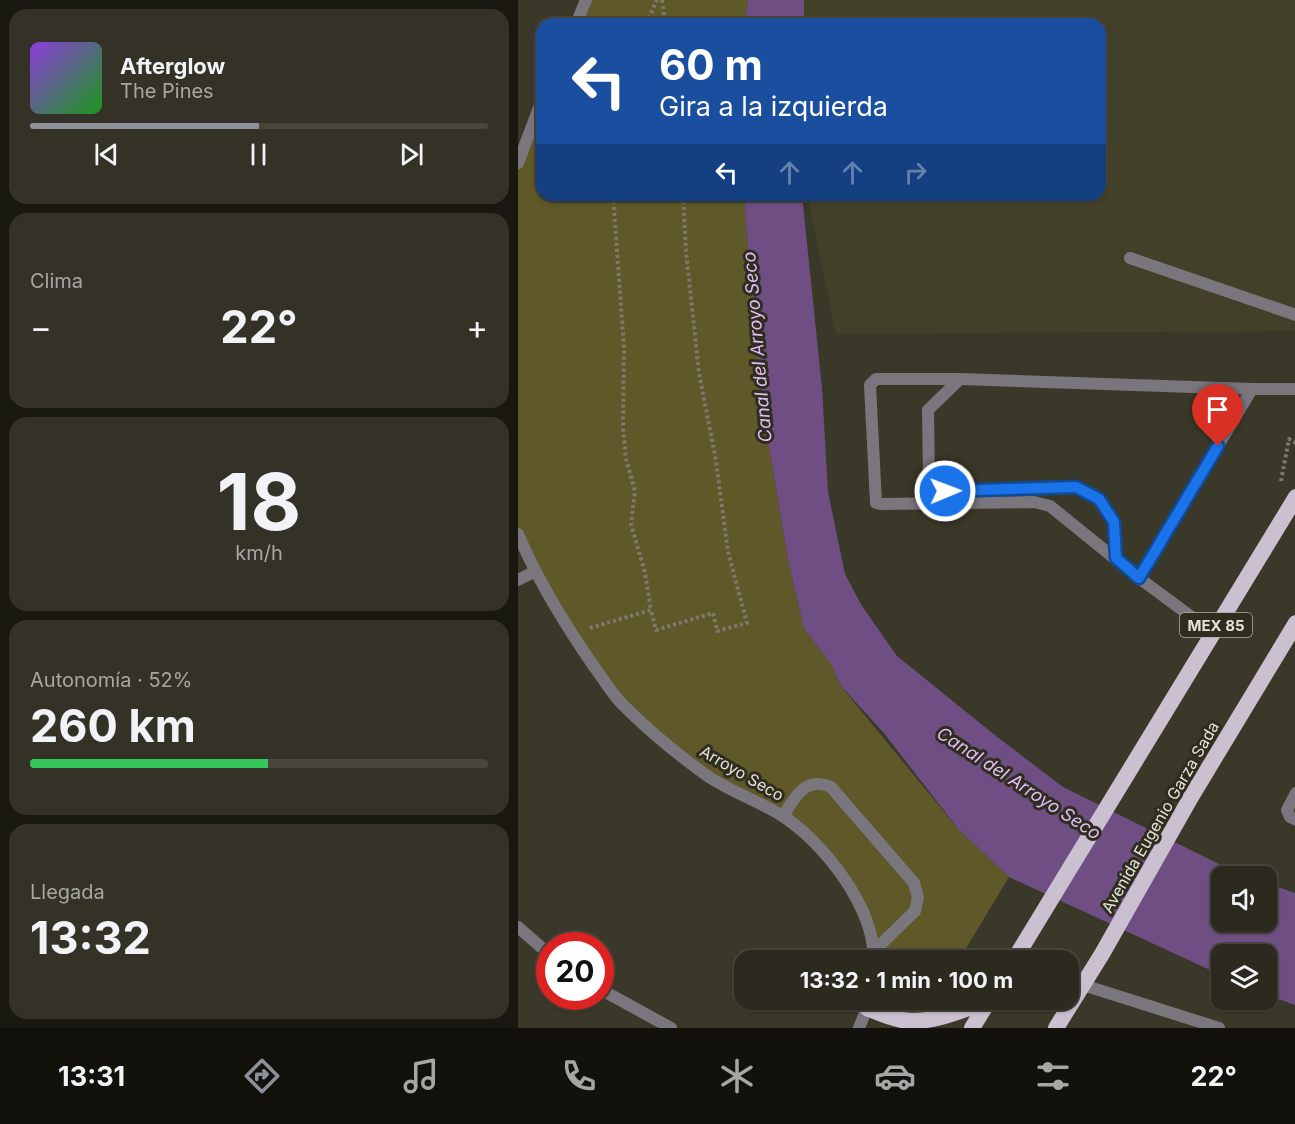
<!DOCTYPE html>
<html lang="es">
<meta charset="utf-8">
<style>
body{margin:0;font-family:Inter,sans-serif;background:#343227;color:#f1f3f6;height:100vh;display:flex;flex-direction:column;font-size:22px;white-space:nowrap}
*{box-sizing:border-box;margin:0}
p{font-size:20px;color:#a6a7a4}
.icon{flex:none;width:33px;height:33px;fill:none;stroke:currentColor;stroke-width:2;stroke-linecap:round;stroke-linejoin:round}
.map{position:relative;flex:1;overflow:hidden}
.side{display:flex;flex-direction:column;gap:9px;padding:9px;background:#181710;width:518px}
.side>*{flex:none}
.banner{position:absolute;left:18px;top:18px;width:570px;height:183px;border-radius:18px;box-shadow:0 2px 4px #0004,0 0 0 2px #48463c;background:#1a4fa0;color:#fff;overflow:hidden}
.tools{position:absolute;left:693px;top:866px;display:grid;gap:12px}
.tools a{display:grid;place-items:center;width:66px;height:66px;border-radius:12px;background:#2c2a1e;box-shadow:0 2px 4px #0004,0 0 0 2px #48463c;font-size:30px}
.speed{position:absolute;left:18px;top:932px;display:flex;gap:12px;font-size:30px;font-weight:700;text-align:center}
.speed>*{display:grid;place-content:center;width:78px;height:78px;border-radius:50%;background:#2c2a1e;box-shadow:0 2px 4px #0004,0 0 0 2px #48463c;line-height:1}
.speed .limit{border:9px solid #d22;background:#fff;color:#111}
.pin{position:absolute;display:grid;place-items:center;width:51px;height:51px;color:#fff;margin:-62px -26px;border-radius:50% 50% 50% 0;rotate:-45deg;box-shadow:0 0 6px #0007}
.pin .icon{rotate:45deg}
.me{position:absolute;width:66px;margin:-33px;rotate:89deg;stroke-linejoin:round;filter:drop-shadow(0 0 4px #0008)}
.turn{display:flex;align-items:center;gap:21px;height:126px;padding:0 24px;font-size:27px}
.turn .icon{width:78px;height:78px;stroke-width:2.5}
.turn b{display:block;font-size:42px;line-height:51px}
.lanes{display:flex;align-items:center;height:57px;padding:0 24px;background:#0003;justify-content:center;gap:30px;direction:ltr}
.lanes .off{opacity:.35}
.big{font-size:45px;font-weight:700;line-height:1.1}
.side .card{flex:1;display:flex;flex-direction:column;justify-content:center;gap:9px;min-width:0;padding:0 21px;border-radius:18px;background:#343227}
.side .dial{align-items:center;gap:0}
.dial b{font-size:78px;line-height:1}
.song{display:flex;align-items:center;gap:18px}
.cover{width:72px;height:72px;border-radius:9px;background:linear-gradient(135deg,hsl(270 70% 55%),hsl(120 70% 35%))}
.played{height:6px;border-radius:3px;background:linear-gradient(90deg,#8c9099 50%,#48463c 50%)}
.keys{display:flex;justify-content:space-around;direction:ltr}
.heat{display:flex;justify-content:space-between;align-items:center;font-size:33px;direction:ltr}
.charge{height:9px;border-radius:4px;background:linear-gradient(90deg,#34c759 52%,#48463c 0)}
.trip{position:absolute;left:216px;top:950px;width:345px;height:60px;border-radius:18px;background:#2c2a1e;box-shadow:0 2px 4px #0004,0 0 0 2px #48463c;font-weight:700;line-height:60px;text-align:center}
.tab-bar{display:flex;height:96px;justify-content:space-around;align-items:center;background:#12110c;color:#a6a7a4}
.tab-bar .icon{width:42px;height:42px}
.tab-bar .current{color:#8c9099}
.tab-bar b{font-size:27px;color:#f1f3f6}
main{display:flex;flex:1;min-height:0}
.map>svg:first-child{display:block}
.built{fill:#434029}
.green{fill:#5f5929}
.water{fill:#6f4f83}
.lines{fill:none;stroke-linecap:round;stroke-linejoin:round}
.path{stroke:#7c7a6c;stroke-width:4;stroke-dasharray:3 3;stroke-linecap:butt}
.service{stroke:#7a767d;stroke-width:12}
.minor{stroke:#7a767d;stroke-width:12}
.trunk{stroke:#cac0d0;stroke-width:16}
.route-casing{stroke:#114b97;stroke-width:15}
.route{stroke:#1a73e8;stroke-width:10}
.labels{text-anchor:middle;dominant-baseline:central;stroke-width:6;stroke-linejoin:round;paint-order:stroke}
.shield{fill:#2f2e1e;stroke:#aeada1;stroke-width:1.5}
.shield-label{font-size:15px;font-weight:bold;fill:#e4e3d9}
.street-label{font-size:16px;fill:#e4e3d9;stroke:#2f2e1e}
.water-label{font-size:18px;font-style:italic;fill:#e2bbfa;stroke:#2f2e1e}
</style>
<main>
<section class="side">
<div class="card">
<div class="song"><i class="cover"></i><div><b>Afterglow</b><p>The Pines</p></div></div>
<div class="played"></div>
<div class="keys"><svg class="icon" aria-label="previous" viewBox="0 0 24 24"><path d="M18 5L8 12l10 7zM5 5v14"/></svg><svg class="icon" aria-label="pause" viewBox="0 0 24 24"><path d="M8 5v14M16 5v14"/></svg><svg class="icon" aria-label="next" viewBox="0 0 24 24"><path d="M6 5l10 7-10 7zM19 5v14"/></svg></div>
</div>
<div class="card"><p>Clima</p>
<div class="heat"><a>−</a><b class="big">22°</b><a>+</a></div>
</div>
<div class="card dial"><b>18</b><p>km/h</p></div>
<div class="card"><p>Autonomía · 52%</p><b class="big">260 km</b><div class="charge"></div></div>
<div class="card"><p>Llegada</p><b class="big">13:32</b></div>
</section>
<div class="map">
<svg width="778" height="1028" viewBox="0 0 778 1028">
<rect width="100%" height="100%" fill="#3a3828"/>
<path class="built" d="M 286,0 L 777,0 L 777,331 L 318,334 L 289,195 L 582,195 L 582,24 L 286,24 Z"/>
<g class="green">
<path d="M 68,0 L 230,0 L 227,24 L 58,24 Z"/>
<path d="M 24,102 L 24,195 L 226,195 L 235,310 L 247,423 L 270,560 L 286,629 L 313,664 L 322,685 L 441,830 L 491,877 L 441,960 L 354,960 L 339,899 L 316,863 L 233,799 L 186,772 L 102,703 L 43,616 L 0,534 L 0,164 Z"/>
<path d="M 350,999 L 418,999 L 405,1019 L 384,1020 Z"/>
</g>
<g class="water">
<path d="M 230,0 L 286,0 L 286,24 L 227,24 Z"/>
<path d="M 226,195 L 284,195 L 304,388 L 310,492 L 327,574 L 344,606 L 379,656 L 478,736 L 545,787 L 717,872 L 729,876 L 704,876 L 704,921 L 748,921 L 749,883 L 777,893 L 777,1005 L 749,995 L 748,954 L 704,954 L 703,975 L 491,877 L 441,830 L 365,732 L 322,685 L 313,664 L 286,629 L 270,560 L 247,423 L 235,310 Z"/>
</g>
<g class="lines">
<g class="path">
<path d="M 144,0 L 147,24"/>
<path d="M 128,24 L 139,0"/>
<path d="M 95,195 L 106,348 L 105,427 L 108,459 L 117,491 L 113,524 L 127,573 L 133,610"/>
<path d="M 763,481 L 771,439 L 778,443"/>
<path d="M 72,628 L 133,610 L 138,630 L 195,613 L 199,631 L 229,623 L 210,552 L 198,461 L 181,373 L 168,251 L 165,195"/>
</g>
<g class="service">
<path d="M 612,258 L 778,315"/>
<path d="M 442,379 L 410,410 L 411,479 L 427,491 L 558,487 L 581,499 L 596,522 L 598,558"/>
<path d="M 621,578 L 734,389"/>
<path d="M 694,632 L 621,578 L 532,506 L 516,502 L 362,504 L 358,503 L 352,385 L 358,379 L 442,379 L 734,389 L 778,389"/>
<path d="M 778,793 L 769,810 L 772,817 L 778,820"/>
<path d="M 265,816 C 277,797 287,776 313,787 L 396,883 L 400,897 L 397,911 L 355,952"/>
</g>
<g class="minor">
<path d="M 58,24 L 68,0"/>
<path d="M 0,163 L 24,100"/>
<path d="M 0,534 C 21,583 47,625 77,668 C 86,680 94,694 104,704 C 131,731 160,755 191,777 C 214,792 240,801 263,815 C 304,840 359,910 355,960"/>
<path d="M 0,580 L 16,572"/>
<path d="M 0,927 L 32,955"/>
<path d="M 565,985 L 701,1028"/>
<path d="M 82,989 L 153,1028"/>
<path d="M 341,1028 L 349,1008 L 350,999"/>
</g>
<g class="trunk">
<path d="M 496,960 L 778,497"/>
<path d="M 349,1008 C 361,1013 372,1018 384,1020 C 412,1025 444,1010 470,1001"/>
<path d="M 454,1028 L 472,999"/>
<path d="M 538,1028 L 584,954 L 673,797 L 778,623"/>
</g>
</g>
<g class="lines">
<g class="route-casing">
<path id="route" d="M 427,491 L 558,487 L 581,499 L 596,522 L 598,558 L 621,578 L 700,446"/>
</g>
<use href="#route" class="route"/>
</g>
<g class="labels">
<rect class="shield" x="662" y="613" width="72" height="24" rx="4.5"/>
<g class="shield-label">
<text x="698" y="625">MEX 85</text>
</g>
<g class="street-label">
<text transform="translate(224 773) rotate(30)">Arroyo Seco</text>
<text transform="translate(642 817) rotate(-60)">Avenida Eugenio Garza Sada</text>
</g>
<g class="water-label">
<text transform="translate(239 347) rotate(-95)">Canal del Arroyo Seco</text>
<text transform="translate(501 783) rotate(33)">Canal del Arroyo Seco</text>
</g>
</g>
</svg>
<div class="tools">
<a><svg class="icon" aria-label="sound" viewBox="0 0 24 24"><path d="M4 9h4l5-4v14l-5-4H4zM17 9q2 3 0 6"/></svg></a>
<a><svg class="icon" aria-label="layers" viewBox="0 0 24 24"><path d="M12 4l9 5-9 5-9-5zM3 14l9 5 9-5"/></svg></a>
</div>
<div class="speed"><div class="limit">20</div></div>
<div class="pin" style="left:700px;top:446px;background:#d93025"><svg class="icon" aria-label="arrive" viewBox="0 0 24 24"><path d="M6 21V4h12l-3 4 3 4H6"/></svg></div>
<svg class="me" style="left:427px;top:491px" viewBox="-20 -20 40 40"><circle r="17" fill="#1a73e8" stroke="#fff" stroke-width="3"/><path d="M0-11L8 9 0 5-8 9z" fill="#fff"/></svg>
<div class="trip">13:32 · 1 min · 100 m</div>
<div class="banner">
<div class="turn"><svg class="icon" aria-label="left" viewBox="0 0 24 24"><path d="M17 20v-9H6M10 6l-5 5 5 5"/></svg><div><b>60 m</b>Gira a la izquierda</div></div>
<div class="lanes"><svg class="icon" aria-label="left" viewBox="0 0 24 24"><path d="M17 20v-9H6M10 6l-5 5 5 5"/></svg><svg class="icon off" aria-label="ahead" viewBox="0 0 24 24"><path d="M12 20V5M6 11l6-6 6 6"/></svg><svg class="icon off" aria-label="ahead" viewBox="0 0 24 24"><path d="M12 20V5M6 11l6-6 6 6"/></svg><svg class="icon off" aria-label="right" viewBox="0 0 24 24"><path d="M7 20v-9h11M14 6l5 5-5 5"/></svg></div>
</div>
</div>
</main>
<nav class="tab-bar">
<b>13:31</b>
<svg class="icon current" aria-label="directions" viewBox="0 0 24 24"><path d="M12 3l9 9-9 9-9-9zM9 14v-3h6M13 9l2 2-2 2"/></svg>
<svg class="icon" aria-label="music" viewBox="0 0 24 24"><path d="M9 18V5l10-2v13"/><circle cx="6" cy="18" r="3"/><circle cx="16" cy="16" r="3"/></svg>
<svg class="icon" aria-label="phone" viewBox="0 0 24 24"><path d="M5 4h4l2 5-3 2q2 4 5 5l2-3 5 2v4C11 20 4 13 5 4z"/></svg>
<svg class="icon" aria-label="climate" viewBox="0 0 24 24"><path d="M12 3v18M4 7l16 10M4 17L20 7"/></svg>
<svg class="icon" aria-label="car" viewBox="0 0 24 24"><path d="M5 17H2v-5l4-1 3-4h7l3 4 3 1v5h-3M9 17h6M6 11h13"/><circle cx="7" cy="17" r="2"/><circle cx="17" cy="17" r="2"/></svg>
<svg class="icon" aria-label="filters" viewBox="0 0 24 24"><path d="M4 7h16M4 17h16"/><circle cx="9" cy="7" r="2"/><circle cx="15" cy="17" r="2"/></svg>
<b>22°</b>
</nav>
